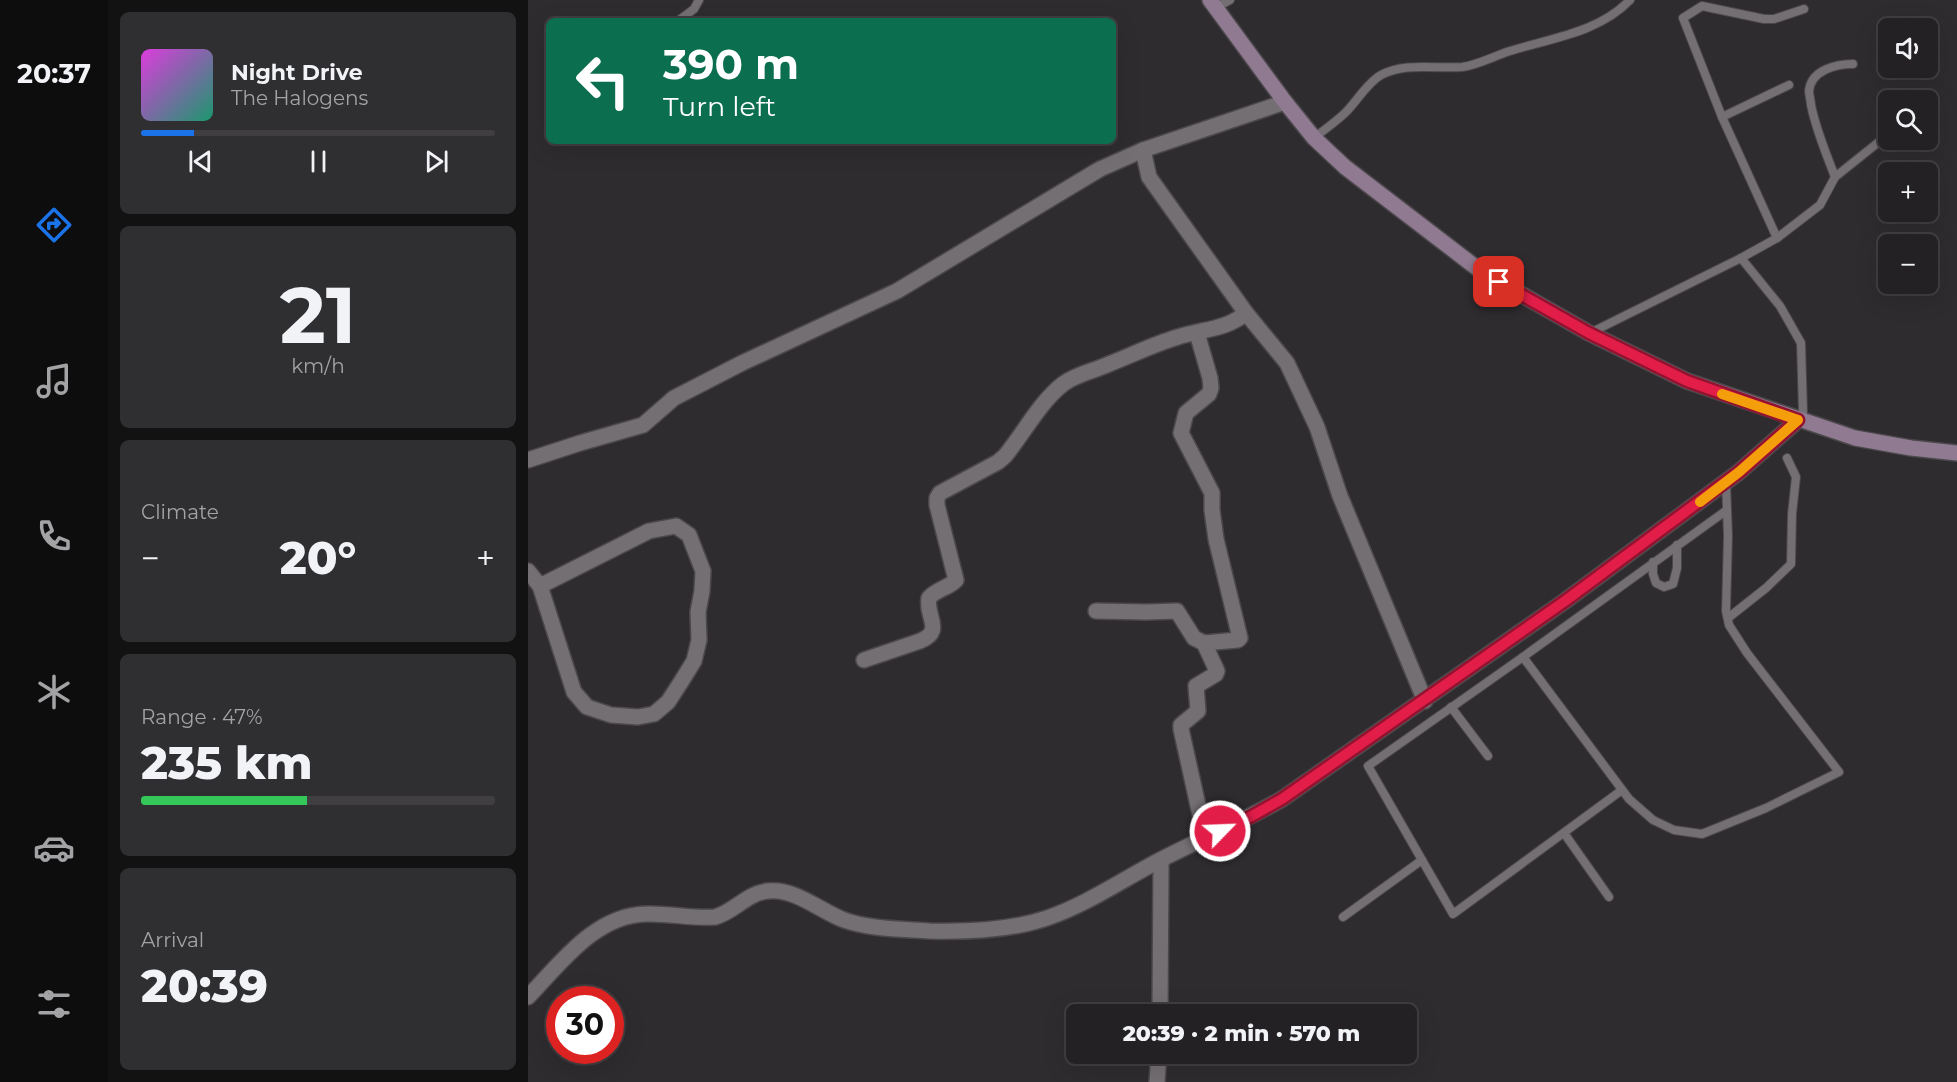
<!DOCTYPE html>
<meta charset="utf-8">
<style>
body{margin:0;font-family:Montserrat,sans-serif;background:#2f2e30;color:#f1f3f6;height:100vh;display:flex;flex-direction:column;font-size:22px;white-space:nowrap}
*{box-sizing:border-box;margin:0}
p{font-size:20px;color:#a3a3a6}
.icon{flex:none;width:33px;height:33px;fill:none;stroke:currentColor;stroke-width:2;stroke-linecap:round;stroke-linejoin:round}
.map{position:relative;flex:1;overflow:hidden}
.drawer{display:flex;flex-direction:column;gap:12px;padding:12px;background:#131213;width:420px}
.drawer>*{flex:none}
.hud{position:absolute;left:18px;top:18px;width:570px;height:126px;border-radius:9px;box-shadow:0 6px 24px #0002,0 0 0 2px #403e41;background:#0b6e4f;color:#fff;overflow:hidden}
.controls{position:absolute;left:1350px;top:18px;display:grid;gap:12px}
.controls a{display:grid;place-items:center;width:60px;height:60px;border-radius:9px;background:#232123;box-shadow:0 6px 24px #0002,0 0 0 2px #403e41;font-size:30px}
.speed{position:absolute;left:18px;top:986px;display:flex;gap:12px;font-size:30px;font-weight:700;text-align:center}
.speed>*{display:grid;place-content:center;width:78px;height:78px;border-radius:50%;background:#232123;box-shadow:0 6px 24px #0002,0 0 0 2px #403e41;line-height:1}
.speed .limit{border:9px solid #d22;background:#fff;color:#111}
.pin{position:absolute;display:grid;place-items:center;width:51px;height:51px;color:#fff;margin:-26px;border-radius:12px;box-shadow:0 3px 9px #0006}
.me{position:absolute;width:66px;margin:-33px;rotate:66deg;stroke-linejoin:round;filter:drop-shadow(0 0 4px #0008)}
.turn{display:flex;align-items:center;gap:21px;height:126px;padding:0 18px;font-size:27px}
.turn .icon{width:78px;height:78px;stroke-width:2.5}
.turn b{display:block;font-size:42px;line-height:51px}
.big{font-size:45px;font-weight:800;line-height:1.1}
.drawer .card{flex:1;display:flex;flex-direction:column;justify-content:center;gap:9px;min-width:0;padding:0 21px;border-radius:9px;background:#2f2e30}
.drawer .dial{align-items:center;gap:0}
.dial b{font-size:78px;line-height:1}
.song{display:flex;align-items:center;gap:18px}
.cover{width:72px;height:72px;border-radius:9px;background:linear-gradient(135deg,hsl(300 70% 55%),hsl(160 70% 35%))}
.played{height:6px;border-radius:3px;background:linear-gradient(90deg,#1a73e8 15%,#403e41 15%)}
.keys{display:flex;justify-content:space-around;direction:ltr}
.heat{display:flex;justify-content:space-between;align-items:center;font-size:33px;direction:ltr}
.charge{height:9px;border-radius:4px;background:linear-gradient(90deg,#34c759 47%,#403e41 0)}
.trip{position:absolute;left:538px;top:1004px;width:351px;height:60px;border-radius:9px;background:#232123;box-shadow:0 6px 24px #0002,0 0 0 2px #403e41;font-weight:800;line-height:60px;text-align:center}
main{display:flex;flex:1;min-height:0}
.tabs{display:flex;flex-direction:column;width:108px;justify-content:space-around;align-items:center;background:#0e0d0e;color:#a3a3a6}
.tabs .icon{width:42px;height:42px}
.tabs .on{color:#1a73e8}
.tabs b{font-size:27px;color:#f1f3f6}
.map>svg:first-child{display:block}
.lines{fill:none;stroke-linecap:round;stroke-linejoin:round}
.service-casing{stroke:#4b484b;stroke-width:10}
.minor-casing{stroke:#4b484b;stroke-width:18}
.secondary-casing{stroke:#4b484b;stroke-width:18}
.service{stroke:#736f73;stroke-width:8}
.minor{stroke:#736f73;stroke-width:15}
.secondary{stroke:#907a92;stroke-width:15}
.route-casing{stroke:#92132f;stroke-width:15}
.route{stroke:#e11d48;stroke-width:10}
.slow{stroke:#f59e0b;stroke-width:10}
</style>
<main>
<nav class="tabs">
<b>20:37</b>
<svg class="icon on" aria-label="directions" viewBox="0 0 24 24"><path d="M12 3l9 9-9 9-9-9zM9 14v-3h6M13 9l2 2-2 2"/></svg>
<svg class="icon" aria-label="music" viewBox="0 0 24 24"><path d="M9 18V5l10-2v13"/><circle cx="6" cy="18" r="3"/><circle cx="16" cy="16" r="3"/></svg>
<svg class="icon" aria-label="phone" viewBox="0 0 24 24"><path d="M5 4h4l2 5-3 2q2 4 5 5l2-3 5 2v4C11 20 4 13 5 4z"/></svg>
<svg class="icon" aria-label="climate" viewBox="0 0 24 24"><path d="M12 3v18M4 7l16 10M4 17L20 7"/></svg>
<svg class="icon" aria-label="car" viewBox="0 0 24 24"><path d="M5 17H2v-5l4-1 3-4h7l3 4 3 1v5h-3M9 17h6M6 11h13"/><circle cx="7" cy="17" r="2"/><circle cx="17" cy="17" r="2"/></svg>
<svg class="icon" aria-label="filters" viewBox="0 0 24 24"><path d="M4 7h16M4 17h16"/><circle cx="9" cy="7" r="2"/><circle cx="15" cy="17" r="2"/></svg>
</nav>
<section class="drawer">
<div class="card">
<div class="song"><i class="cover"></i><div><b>Night Drive</b><p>The Halogens</p></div></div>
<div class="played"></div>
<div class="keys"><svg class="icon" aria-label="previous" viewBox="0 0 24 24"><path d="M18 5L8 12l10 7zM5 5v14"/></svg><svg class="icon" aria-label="pause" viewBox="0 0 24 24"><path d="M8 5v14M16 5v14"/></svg><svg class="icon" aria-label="next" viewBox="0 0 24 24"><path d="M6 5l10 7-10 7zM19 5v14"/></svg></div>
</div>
<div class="card dial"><b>21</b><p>km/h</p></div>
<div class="card"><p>Climate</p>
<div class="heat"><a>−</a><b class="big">20°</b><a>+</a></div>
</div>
<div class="card"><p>Range · 47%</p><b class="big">235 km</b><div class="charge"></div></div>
<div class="card"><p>Arrival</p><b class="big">20:39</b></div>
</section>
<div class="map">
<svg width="1429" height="1082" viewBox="0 0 1429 1082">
<rect width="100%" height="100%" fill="#2f2c2f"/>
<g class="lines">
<g class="service-casing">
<g id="service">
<path d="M 687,8 L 702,0"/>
<path d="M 150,21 L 166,9 L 171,0"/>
<path d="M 1194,117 L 1261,85"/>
<path d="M 786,138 C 797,129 809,121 818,112 C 829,101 839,83 853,75 C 878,62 907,69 934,67 C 950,65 966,56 982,51 C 1023,38 1070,33 1102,0"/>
<path d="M 1307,177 L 1357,137"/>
<path d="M 1249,238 L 1194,117 L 1155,18 L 1174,6 L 1236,19 L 1246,19 L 1276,9"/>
<path d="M 1213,258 L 1252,306 L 1273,343 L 1275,412 L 1270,419"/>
<path d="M 1062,333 L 1213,258 L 1249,238 L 1292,205 L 1307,177 C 1298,153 1288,130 1283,105 C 1283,101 1281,95 1281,91 C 1283,70 1308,64 1325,64"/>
<path d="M 1198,482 L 1200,536 L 1198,611 L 1201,625 L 1219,653 L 1311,772 L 1238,808 L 1174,834 L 1146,830 L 1125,820 L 1101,799 L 995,657 L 1199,510"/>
<path d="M 1125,562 L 1125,574 L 1128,583 L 1136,587 L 1145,584 L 1149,568 L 1149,545"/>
<path d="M 1200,618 L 1238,588 L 1263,564 L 1264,514 L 1268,477 L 1259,458"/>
<path d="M 995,657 L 840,766 L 925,914 L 1094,790"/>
<path d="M 923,707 L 960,756"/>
<path d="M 1036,833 L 1081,897"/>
<path d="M 815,917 L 894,860"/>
</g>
</g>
<g class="minor-casing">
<g id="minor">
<path d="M 615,150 L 621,177 L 718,313 L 759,363 L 789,427 L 812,496 L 897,701"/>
<path d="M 669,333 L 682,378 L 683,388 L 681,394 L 658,413 L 653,433 L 684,493 L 684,510 L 688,539 L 712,638 L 710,640 L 676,643 L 689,671 L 688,674 L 668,686 L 670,711 L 653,725 L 653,729 L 677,837"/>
<path d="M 0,460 L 52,443 L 115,425 L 146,398 L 214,363 L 369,291 L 572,169 L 615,150 L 757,102"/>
<path d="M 0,571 L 12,586 L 46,692 L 59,707 L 83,715 L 110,717 L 126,714 L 140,702 L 153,682 L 166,661 L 171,640 L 170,612 L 174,591 L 175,571 L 161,535 L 148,526 L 121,531 L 12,586"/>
<path d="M 568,611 L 619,612 L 649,611 L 666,638 L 676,643"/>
<path d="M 336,660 L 392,641 C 417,631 397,616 401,598 C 408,589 421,588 428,580 L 409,505 L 409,498 L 412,493 L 470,462 L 477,456 C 496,433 511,403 535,384 C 548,374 566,371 581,364 C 604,355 626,344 650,337 C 674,329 698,330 718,313"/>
<path d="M 0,997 C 32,964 67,915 118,914 C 141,913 165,919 187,917 C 206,912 219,893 240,891 C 267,888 292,911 316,920 C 341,929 374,929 401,931 C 437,932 484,930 519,918 C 560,904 597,878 636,858 C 675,838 716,821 754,799 L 1037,601 L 1211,472 L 1270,420"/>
<path d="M 632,1014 L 633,860"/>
<path d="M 629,1082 L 631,1053"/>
</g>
</g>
<g class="secondary-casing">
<path id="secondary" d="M 682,0 L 757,102 L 786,138 L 817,167 L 954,272 L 1061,333 L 1159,381 L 1327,438 L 1383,448 L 1429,453"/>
</g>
<use href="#service" class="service"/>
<use href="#minor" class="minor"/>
<use href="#secondary" class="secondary"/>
</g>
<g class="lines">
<g class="route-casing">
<path id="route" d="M 692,831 L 722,817 L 754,799 L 1037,601 L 1211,472 L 1270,420 L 1159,381 L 1061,333 L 971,282"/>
</g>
<use href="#route" class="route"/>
<path class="slow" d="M 1172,502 L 1211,472 L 1270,420 L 1194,394"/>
</g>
</svg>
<div class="controls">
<a><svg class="icon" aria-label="sound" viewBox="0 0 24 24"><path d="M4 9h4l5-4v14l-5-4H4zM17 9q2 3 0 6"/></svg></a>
<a><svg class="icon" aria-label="search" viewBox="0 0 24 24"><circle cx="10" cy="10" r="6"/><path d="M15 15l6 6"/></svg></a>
<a>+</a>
<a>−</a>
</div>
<div class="speed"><div class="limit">30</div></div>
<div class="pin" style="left:971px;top:282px;background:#d93025"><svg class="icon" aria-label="arrive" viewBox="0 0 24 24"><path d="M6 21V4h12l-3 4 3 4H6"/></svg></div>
<svg class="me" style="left:692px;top:831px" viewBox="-20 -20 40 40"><circle r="17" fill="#e11d48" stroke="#fff" stroke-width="3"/><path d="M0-11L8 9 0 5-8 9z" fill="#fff"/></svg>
<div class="trip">20:39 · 2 min · 570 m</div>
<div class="hud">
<div class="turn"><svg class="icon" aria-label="left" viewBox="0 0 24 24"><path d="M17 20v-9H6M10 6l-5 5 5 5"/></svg><div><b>390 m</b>Turn left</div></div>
</div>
</div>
</main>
